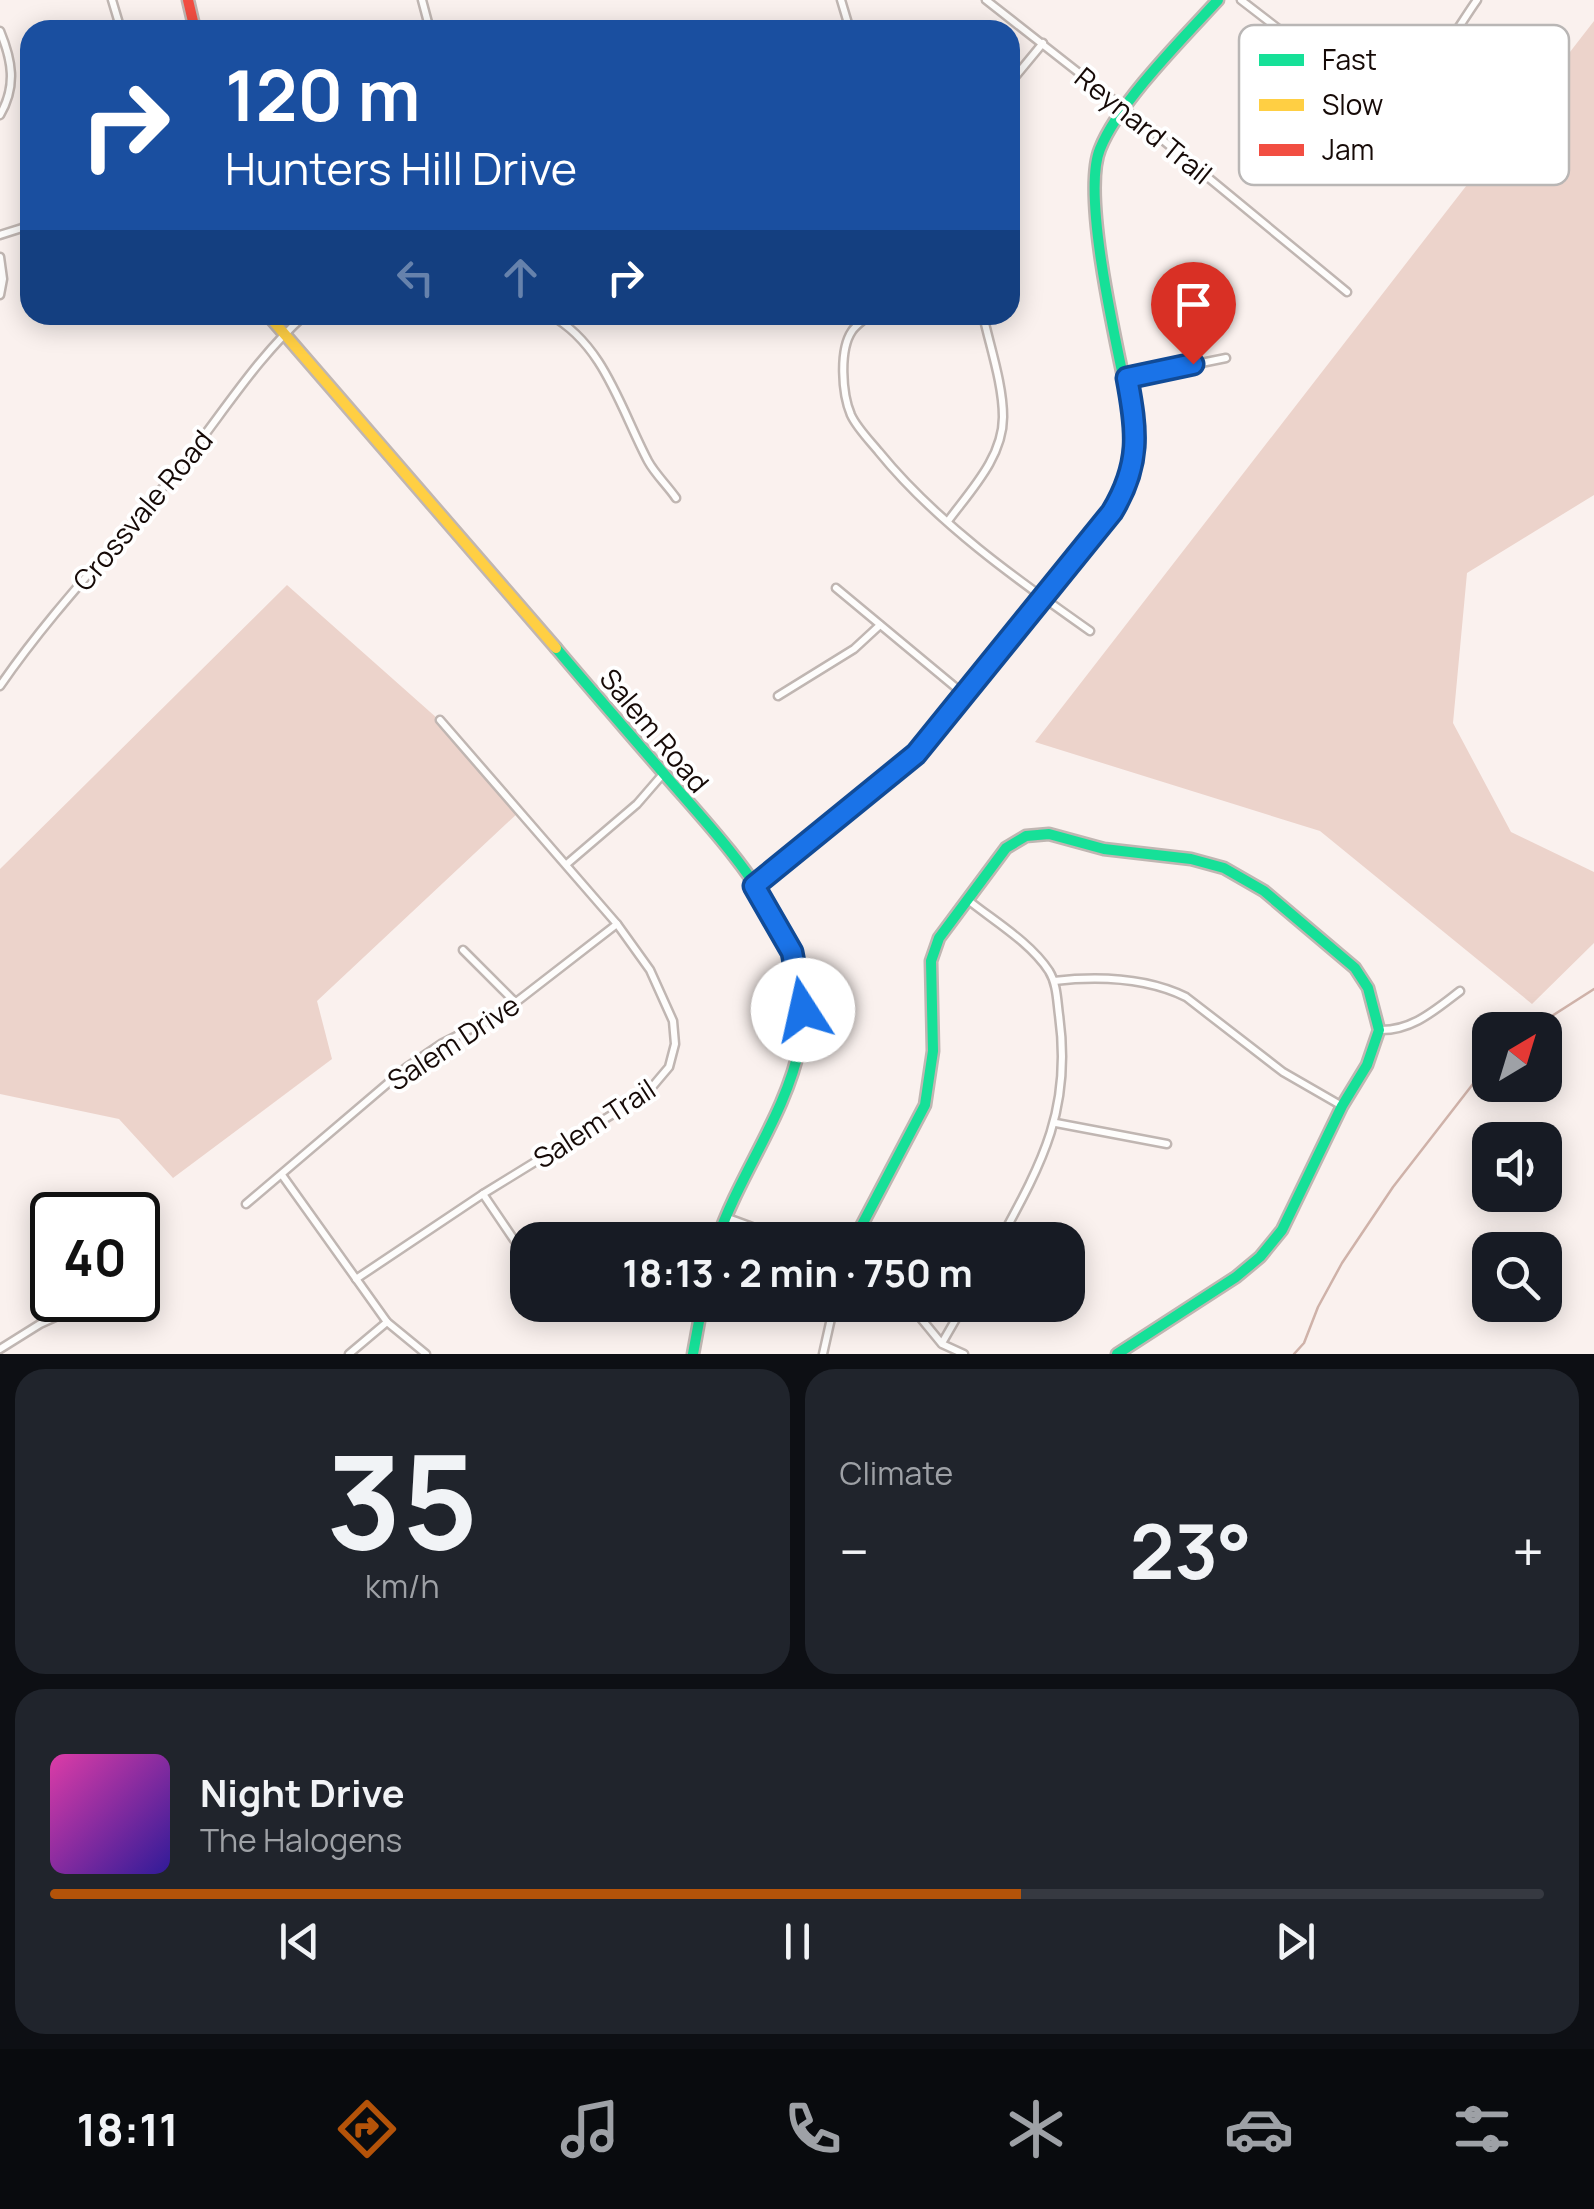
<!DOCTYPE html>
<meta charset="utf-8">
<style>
body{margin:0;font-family:Manrope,sans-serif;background:#20242c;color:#f1f3f6;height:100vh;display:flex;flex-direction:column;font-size:38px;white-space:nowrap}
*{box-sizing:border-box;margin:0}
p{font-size:32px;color:#9ea1a6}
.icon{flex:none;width:55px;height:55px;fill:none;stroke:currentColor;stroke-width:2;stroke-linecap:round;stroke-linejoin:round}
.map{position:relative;height:1354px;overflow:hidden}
.side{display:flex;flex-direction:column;gap:15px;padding:15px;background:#0d0f14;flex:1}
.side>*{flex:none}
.hud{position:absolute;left:20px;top:20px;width:1000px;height:305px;border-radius:30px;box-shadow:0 5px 25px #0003;background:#1a4fa0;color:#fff;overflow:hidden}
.needle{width:65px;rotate:38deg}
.tools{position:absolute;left:1472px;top:1012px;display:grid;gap:20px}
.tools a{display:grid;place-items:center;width:90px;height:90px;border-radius:20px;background:#171b24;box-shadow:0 5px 25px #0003;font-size:50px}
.speed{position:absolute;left:30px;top:1192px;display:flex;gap:20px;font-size:50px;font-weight:700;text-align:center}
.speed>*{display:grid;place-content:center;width:130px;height:130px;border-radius:50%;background:#171b24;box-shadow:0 5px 25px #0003;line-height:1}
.speed .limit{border:5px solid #111;border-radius:15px;background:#fff;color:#111}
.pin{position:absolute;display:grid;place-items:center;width:85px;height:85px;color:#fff;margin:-102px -42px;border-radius:50% 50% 50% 0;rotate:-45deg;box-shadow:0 0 10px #0007}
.pin .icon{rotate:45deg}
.me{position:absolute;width:110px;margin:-55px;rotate:350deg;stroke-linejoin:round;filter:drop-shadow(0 0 8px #0008)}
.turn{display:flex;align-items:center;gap:35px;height:210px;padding:0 40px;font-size:45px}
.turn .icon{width:130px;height:130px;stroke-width:2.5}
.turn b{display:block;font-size:70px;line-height:85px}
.lanes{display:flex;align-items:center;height:95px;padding:0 40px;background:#0003;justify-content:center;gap:50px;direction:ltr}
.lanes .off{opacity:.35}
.big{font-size:75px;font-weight:700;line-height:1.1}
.side .tile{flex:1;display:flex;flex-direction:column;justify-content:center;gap:15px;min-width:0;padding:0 35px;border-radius:30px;background:#20242c}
.side .dial{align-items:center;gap:0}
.dial b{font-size:130px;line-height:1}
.song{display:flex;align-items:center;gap:30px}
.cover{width:120px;height:120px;border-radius:15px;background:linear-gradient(135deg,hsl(320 70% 55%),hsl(250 70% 35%))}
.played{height:10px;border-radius:5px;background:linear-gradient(90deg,#b45309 65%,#363941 65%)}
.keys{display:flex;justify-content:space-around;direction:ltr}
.heat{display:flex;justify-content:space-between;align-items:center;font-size:55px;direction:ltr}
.side .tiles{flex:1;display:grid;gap:15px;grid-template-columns:1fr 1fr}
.tile:last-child{grid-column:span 2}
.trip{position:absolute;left:510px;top:1222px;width:575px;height:100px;border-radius:30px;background:#171b24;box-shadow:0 5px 25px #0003;font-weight:700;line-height:100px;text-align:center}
.tabs{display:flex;height:160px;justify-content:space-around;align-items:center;background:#090b0e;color:#9ea1a6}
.tabs .icon{width:70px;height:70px}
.tabs .active{color:#b45309}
.tabs b{font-size:45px;color:#f1f3f6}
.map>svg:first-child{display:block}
.green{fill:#ecd3cb}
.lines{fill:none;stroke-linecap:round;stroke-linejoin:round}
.stream{stroke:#cfb2a9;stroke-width:2.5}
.street-casing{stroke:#c0b6b2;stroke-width:11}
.fast-casing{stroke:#c0b6b2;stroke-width:15}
.slow-casing{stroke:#c0b6b2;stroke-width:15}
.jam-casing{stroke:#c0b6b2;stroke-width:15}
.street{stroke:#fefdfc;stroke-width:6}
.fast{stroke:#16e098;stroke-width:10}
.slow{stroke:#ffcf43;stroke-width:10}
.jam{stroke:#f24e42;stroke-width:10}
.route-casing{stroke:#114b97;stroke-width:25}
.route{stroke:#1a73e8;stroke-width:18}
.labels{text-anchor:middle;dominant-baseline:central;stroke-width:8;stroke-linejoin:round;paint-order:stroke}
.street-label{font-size:28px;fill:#160a07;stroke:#fff}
.key{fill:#fff;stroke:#b9b6b5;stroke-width:2.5}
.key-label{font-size:28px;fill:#160a07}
</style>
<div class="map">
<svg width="1594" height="1354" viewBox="0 0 1594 1354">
<rect width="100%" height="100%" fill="#faf1ee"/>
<g class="green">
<path d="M 1594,21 L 1594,495 L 1467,573 L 1453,723 L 1511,832 L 1594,872 L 1594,943 L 1532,1004 L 1320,831 L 1035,742 Z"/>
<path d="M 287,585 L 438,719 L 520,811 L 317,1001 L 332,1059 L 173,1178 L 119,1119 L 0,1094 L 0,869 Z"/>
</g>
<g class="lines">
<g class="stream">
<path d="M 1530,1030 L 1594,989"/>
<path d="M 1294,1354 L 1304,1343 L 1318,1307 L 1342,1263 L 1393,1187 L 1490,1062"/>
</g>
<g class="street-casing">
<g id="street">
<path d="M 112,0 L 121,30"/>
<path d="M 422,0 L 430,30"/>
<path d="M 841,0 L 850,30"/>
<path d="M 986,0 L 1125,109 L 1347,292"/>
<path d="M 1241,0 L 1354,87 C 1415,114 1447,42 1477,0"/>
<path d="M 0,31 C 12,60 17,86 0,115"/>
<path d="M 1010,83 L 1043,43"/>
<path d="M 0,235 L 22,228 L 30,222"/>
<path d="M 0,257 L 3,279 L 0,295"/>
<path d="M 550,315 C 604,344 621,410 648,461 C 655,474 667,485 676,498"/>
<path d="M 869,315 C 864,320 856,325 852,331 C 839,350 842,394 851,415 C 857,428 870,441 879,452 C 936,522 1016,579 1090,631"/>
<path d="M 1127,378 L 1226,358"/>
<path d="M 948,521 C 971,490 1003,457 1003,417 C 1003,384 990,347 983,315"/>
<path d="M 836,588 L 966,696"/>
<path d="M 0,686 C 55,606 124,537 184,462 C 223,413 258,356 305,315"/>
<path d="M 778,696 L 854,649 L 880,625"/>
<path d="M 568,863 L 637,804 L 663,774"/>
<path d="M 968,900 C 994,921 1030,942 1049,971 C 1057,984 1057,1000 1059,1015 C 1072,1108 1043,1161 1000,1240"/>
<path d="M 463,950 L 515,1002"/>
<path d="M 1054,981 C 1098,976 1145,977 1186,997 L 1283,1072 L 1342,1106"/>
<path d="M 1379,1030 C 1412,1031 1435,1010 1460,991"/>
<path d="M 1056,1123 L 1167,1144"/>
<path d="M 282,1175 L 387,1322 L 426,1354"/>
<path d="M 483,1194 L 523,1253"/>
<path d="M 246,1204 L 407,1067 L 441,1044 L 502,1013 L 617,924"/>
<path d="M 725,1217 L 788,1240"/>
<path d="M 356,1279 L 483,1194 L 647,1093 L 669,1067 L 675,1044 L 673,1021 L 650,970 L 617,924 L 440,720"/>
<path d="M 910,1305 L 942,1344 L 964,1354"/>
<path d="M 942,1343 L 964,1305"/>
<path d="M 0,1349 L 40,1324 L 93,1300"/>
<path d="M 349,1354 L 387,1322"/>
<path d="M 823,1354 L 834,1305"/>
</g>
</g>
<g class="fast-casing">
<g id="fast">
<path d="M 556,648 C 592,691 629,733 665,775 C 727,847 821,940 800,1045 C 786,1114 740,1173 717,1240"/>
<path d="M 755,886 L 916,754 L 966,696 L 1118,502 L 1131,470 L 1137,442 C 1125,380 1079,200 1100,149 C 1118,103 1184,37 1218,0"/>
<path d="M 854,1240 L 925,1105 L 933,1051 L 931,961 L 939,938 L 1006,848 L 1026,836 L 1049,834 L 1104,849 L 1191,859 L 1224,868 L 1264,891 L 1355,968 L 1368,988 L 1379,1030 L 1367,1065 L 1342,1106 L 1282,1230 L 1260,1257 L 1236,1277 L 1117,1354"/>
<path d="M 693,1354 L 702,1305"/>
</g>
</g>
<g class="slow-casing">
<path id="slow" d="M 268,315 L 556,648"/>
</g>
<g class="jam-casing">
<path id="jam" d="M 188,0 L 195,30"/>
</g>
<use href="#street" class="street"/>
<use href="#fast" class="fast"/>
<use href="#slow" class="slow"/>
<use href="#jam" class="jam"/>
</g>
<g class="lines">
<g class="route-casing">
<path id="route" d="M 803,1010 L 792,952 L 754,886 L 916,754 L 1112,512 C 1141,464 1137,431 1127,378 L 1193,364"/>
</g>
<use href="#route" class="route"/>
</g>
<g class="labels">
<g class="street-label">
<text transform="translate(1144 125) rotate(39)">Reynard Trail</text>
<text transform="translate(142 510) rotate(-50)">Crossvale Road</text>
<text transform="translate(655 730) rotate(50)">Salem Road</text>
<text transform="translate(453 1042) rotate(-33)">Salem Drive</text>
<text transform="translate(594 1123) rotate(-33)">Salem Trail</text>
</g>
</g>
<rect x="1239" y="25" width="330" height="160" rx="15" class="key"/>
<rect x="1259" y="54" width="45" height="12" fill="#16e098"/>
<rect x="1259" y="99" width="45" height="12" fill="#ffcf43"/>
<rect x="1259" y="144" width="45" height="12" fill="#f24e42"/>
<g class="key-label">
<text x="1322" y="70">Fast</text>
<text x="1322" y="115">Slow</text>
<text x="1322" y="160">Jam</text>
</g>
</svg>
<div class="tools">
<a><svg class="needle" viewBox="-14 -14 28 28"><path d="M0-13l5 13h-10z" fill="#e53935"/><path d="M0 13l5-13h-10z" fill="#9ea1a6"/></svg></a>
<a><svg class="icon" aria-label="sound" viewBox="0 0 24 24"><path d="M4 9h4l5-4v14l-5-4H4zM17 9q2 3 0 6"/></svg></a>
<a><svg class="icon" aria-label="search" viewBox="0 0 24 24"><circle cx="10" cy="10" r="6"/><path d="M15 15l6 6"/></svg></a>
</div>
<div class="speed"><div class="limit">40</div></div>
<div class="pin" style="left:1193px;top:364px;background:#d93025"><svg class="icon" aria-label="arrive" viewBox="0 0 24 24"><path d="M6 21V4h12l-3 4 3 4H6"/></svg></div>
<svg class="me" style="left:803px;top:1010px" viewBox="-20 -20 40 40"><circle r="19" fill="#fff"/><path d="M0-13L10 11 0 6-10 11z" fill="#1a73e8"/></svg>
<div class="trip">18:13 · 2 min · 750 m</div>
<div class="hud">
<div class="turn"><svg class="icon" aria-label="right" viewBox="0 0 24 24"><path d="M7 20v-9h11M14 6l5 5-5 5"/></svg><div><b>120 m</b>Hunters Hill Drive</div></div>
<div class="lanes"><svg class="icon off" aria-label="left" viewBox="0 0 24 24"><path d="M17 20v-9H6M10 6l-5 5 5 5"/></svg><svg class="icon off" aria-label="ahead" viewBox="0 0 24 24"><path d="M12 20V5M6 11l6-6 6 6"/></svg><svg class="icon" aria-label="right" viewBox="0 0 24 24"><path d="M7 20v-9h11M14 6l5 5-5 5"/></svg></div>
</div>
</div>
<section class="side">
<div class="tiles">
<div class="tile dial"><b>35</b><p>km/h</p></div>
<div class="tile"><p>Climate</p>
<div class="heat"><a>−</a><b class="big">23°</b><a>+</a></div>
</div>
<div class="tile">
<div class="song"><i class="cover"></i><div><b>Night Drive</b><p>The Halogens</p></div></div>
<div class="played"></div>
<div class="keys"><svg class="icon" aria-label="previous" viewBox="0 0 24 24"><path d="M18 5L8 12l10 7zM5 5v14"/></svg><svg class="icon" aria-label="pause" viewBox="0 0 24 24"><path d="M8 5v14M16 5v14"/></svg><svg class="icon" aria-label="next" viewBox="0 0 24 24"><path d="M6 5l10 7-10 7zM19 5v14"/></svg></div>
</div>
</div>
</section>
<nav class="tabs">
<b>18:11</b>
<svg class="icon active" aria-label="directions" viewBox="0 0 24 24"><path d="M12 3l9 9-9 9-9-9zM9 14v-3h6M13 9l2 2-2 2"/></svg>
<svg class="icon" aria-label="music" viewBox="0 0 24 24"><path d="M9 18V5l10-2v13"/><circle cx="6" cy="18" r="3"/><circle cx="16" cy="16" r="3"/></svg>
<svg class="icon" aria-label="phone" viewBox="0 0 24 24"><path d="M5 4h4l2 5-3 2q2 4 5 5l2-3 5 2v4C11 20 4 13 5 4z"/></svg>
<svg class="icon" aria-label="climate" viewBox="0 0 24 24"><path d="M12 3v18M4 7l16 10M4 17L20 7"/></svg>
<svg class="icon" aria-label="car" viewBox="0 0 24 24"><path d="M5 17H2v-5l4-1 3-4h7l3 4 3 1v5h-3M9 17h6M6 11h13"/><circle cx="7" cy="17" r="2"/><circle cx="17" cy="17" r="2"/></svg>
<svg class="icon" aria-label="filters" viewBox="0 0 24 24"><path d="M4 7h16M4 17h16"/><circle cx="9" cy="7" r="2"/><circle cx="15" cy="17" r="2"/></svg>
</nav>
